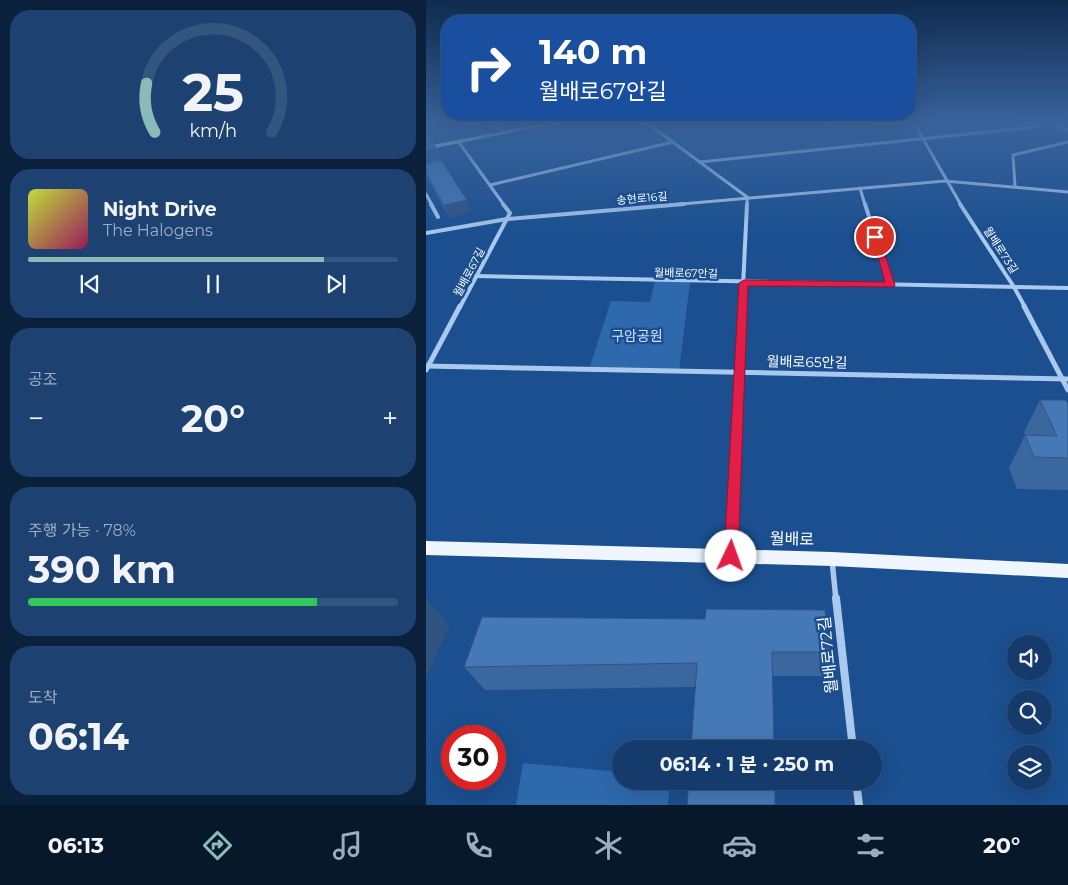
<!DOCTYPE html>
<html lang="ko">
<meta charset="utf-8">
<style>
body{margin:0;font-family:Montserrat,"Noto Sans KR",sans-serif;background:#1d4271;color:#f1f3f6;height:100vh;display:flex;flex-direction:column;font-size:19px;white-space:nowrap}
*{box-sizing:border-box;margin:0}
p{font-size:16px;color:#9dadc1}
.icon{flex:none;width:28px;height:28px;fill:none;stroke:currentColor;stroke-width:2;stroke-linecap:round;stroke-linejoin:round}
.map{position:relative;flex:1;overflow:hidden}
.side{display:flex;flex-direction:column;gap:10px;padding:10px;background:#0b203b;width:426px}
.side>*{flex:none}
.hud{position:absolute;left:15px;top:15px;width:475px;height:105px;border-radius:20px;box-shadow:0 5px 20px #0002,0 0 0 1px #33557e;background:#1a4fa0;color:#fff;overflow:hidden}
.controls{position:absolute;left:581px;top:635px;display:grid;gap:10px}
.controls a{display:grid;place-items:center;width:45px;height:45px;border-radius:50%;background:#143b6b;box-shadow:0 5px 20px #0002,0 0 0 1px #33557e;font-size:25px}
.speed{position:absolute;left:15px;top:725px;display:flex;gap:10px;font-size:25px;font-weight:700;text-align:center}
.speed>*{display:grid;place-content:center;width:65px;height:65px;border-radius:50%;background:#143b6b;box-shadow:0 5px 20px #0002,0 0 0 1px #33557e;line-height:1}
.speed .limit{border:8px solid #d22;background:#fff;color:#111}
.pin{position:absolute;display:grid;place-items:center;width:42px;height:42px;color:#fff;margin:-21px;border:2px solid #fff;border-radius:50%;box-shadow:0 1px 5px #0007}
.me{position:absolute;width:55px;margin:-28px;rotate:3deg;stroke-linejoin:round;filter:drop-shadow(0 0 4px #0008)}
.turn{display:flex;align-items:center;gap:18px;height:105px;padding:0 15px;font-size:22px}
.turn .icon{width:65px;height:65px;stroke-width:2.5}
.turn b{display:block;font-size:35px;line-height:42px}
.big{font-size:38px;font-weight:700;line-height:1.1}
.side .tile{flex:1;display:flex;flex-direction:column;justify-content:center;gap:8px;min-width:0;padding:0 18px;border-radius:20px;background:#1d4271}
.side .dial{align-items:center;gap:0}
.dial svg{height:130px;overflow:visible;fill:none;stroke:#33557e;stroke-width:7;stroke-linecap:round;text-anchor:middle}
.dial text{fill:#f1f3f6;stroke:none}
.song{display:flex;align-items:center;gap:15px}
.cover{width:60px;height:60px;border-radius:8px;background:linear-gradient(135deg,hsl(70 70% 55%),hsl(330 70% 35%))}
.played{height:5px;border-radius:2px;background:linear-gradient(90deg,#8bbbb9 80%,#33557e 80%)}
.keys{display:flex;justify-content:space-around;direction:ltr}
.heat{display:flex;justify-content:space-between;align-items:center;font-size:28px;direction:ltr}
.charge{height:8px;border-radius:4px;background:linear-gradient(90deg,#34c759 78%,#33557e 0)}
.trip{position:absolute;left:186px;top:740px;width:270px;height:50px;border-radius:25px;background:#143b6b;box-shadow:0 5px 20px #0002,0 0 0 1px #33557e;font-weight:700;line-height:50px;text-align:center}
.menu{display:flex;height:80px;justify-content:space-around;align-items:center;background:#08182b;color:#9dadc1}
.menu .icon{width:35px;height:35px}
.menu .active{color:#8bbbb9}
.menu b{font-size:22px;color:#f1f3f6}
main{display:flex;flex:1;min-height:0}
.map>svg:first-child{display:block}
.green{fill:#2e69ad}
.lines{fill:none;stroke-linecap:round;stroke-linejoin:round}
.street-far4{stroke:#a9c9ee;stroke-width:3}
.street-far3{stroke:#a9c9ee;stroke-width:4}
.street-far2{stroke:#a9c9ee;stroke-width:5}
.street-far1{stroke:#a9c9ee;stroke-width:5.5}
.street{stroke:#a9c9ee;stroke-width:8}
.secondary{fill:#d6e6fa;fill-rule:evenodd}
.primary{fill:#f0f6ff;fill-rule:evenodd}
.wall{fill:#3a679d}
.shaded-wall{fill:#305480}
.building{fill:#4478b7;stroke:#305480}
.route{fill:#e11d48;stroke:#92132f}
.labels{text-anchor:middle;dominant-baseline:central;stroke-width:5;stroke-linejoin:round;paint-order:stroke}
.far-street-label{font-size:11px;fill:#fff;stroke:#1b4f8f}
.park-label{font-size:14px;fill:#cfe3fa;stroke:#1b4f8f}
.street-label{font-size:14px;fill:#fff;stroke:#1b4f8f}
.near-street-label{font-size:16px;fill:#fff;stroke:#1b4f8f}
</style>
<main>
<section class="side">
<div class="tile dial"><svg viewBox="0 0 100 80">
<path d="M14 69A42 42 0 1 1 86 69"/>
<path d="M14 69A42 42 0 0 1 9 39" stroke="#8bbbb9"/>
<text x="50" y="56" font-size="32" font-weight="700">25</text>
<text x="50" y="72" font-size="11">km/h</text>
</svg></div>
<div class="tile">
<div class="song"><i class="cover"></i><div><b>Night Drive</b><p>The Halogens</p></div></div>
<div class="played"></div>
<div class="keys"><svg class="icon" aria-label="previous" viewBox="0 0 24 24"><path d="M18 5L8 12l10 7zM5 5v14"/></svg><svg class="icon" aria-label="pause" viewBox="0 0 24 24"><path d="M8 5v14M16 5v14"/></svg><svg class="icon" aria-label="next" viewBox="0 0 24 24"><path d="M6 5l10 7-10 7zM19 5v14"/></svg></div>
</div>
<div class="tile"><p>공조</p>
<div class="heat"><a>−</a><b class="big">20°</b><a>+</a></div>
</div>
<div class="tile"><p>주행 가능 · 78%</p><b class="big">390 km</b><div class="charge"></div></div>
<div class="tile"><p>도착</p><b class="big">06:14</b></div>
</section>
<div class="map">
<svg width="642" height="805" viewBox="0 0 642 805">
<rect width="100%" height="100%" fill="#1b4f8f"/>
<g class="green">
<path d="M 229,281 L 264,282 L 253,371 L 163,369 L 185,301 L 224,302 Z"/>
<path d="M 97,763 L 195,772 L 195,781 L 244,781 L 242,805 L 90,805 Z"/>
</g>
<g class="lines">
<g class="street-far4">
<path d="M 65,123 L 79,133"/>
<path d="M 221,123 L 321,197 L 321,205"/>
<path d="M 488,123 L 535,205"/>
<path d="M 625,123 L 642,130"/>
<path d="M 32,141 L 78,205"/>
<path d="M 274,162 L 608,127 L 619,123"/>
<path d="M 64,185 L 247,142"/>
<path d="M 589,186 L 587,155 L 642,142"/>
<path d="M 434,188 L 439,205"/>
<path d="M 0,194 L 6,205"/>
<path d="M 244,205 L 519,181 L 642,192"/>
</g>
<g class="street-far3">
<path d="M 5,204 L 12,217"/>
<path d="M 439,204 L 465,285"/>
<path d="M 534,204 L 588,287 L 599,307"/>
<path d="M 0,233 L 81,219 L 258,204"/>
<path d="M 50,276 L 642,288"/>
<path d="M 34,307 L 84,213 L 77,204"/>
<path d="M 316,307 L 321,204"/>
</g>
<g class="street-far2">
<path d="M 598,306 L 642,390"/>
<path d="M 0,366 L 642,379"/>
<path d="M 0,370 L 34,306"/>
<path d="M 310,437 L 316,306"/>
</g>
<g class="street-far1">
<path d="M 305,554 L 310,435"/>
<path d="M 406,560 L 410,600"/>
</g>
<g class="street">
<path d="M 410,598 L 427,749"/>
<path d="M 430,781 L 433,805"/>
</g>
<path class="secondary" d="M 120,123 L 132,123 L 0,150 L 0,146 Z"/>
<path class="primary" d="M 0,541 L 406,552 L 642,564 L 642,578 L 406,566 L 0,555 Z"/>
</g>
<g class="wall">
<path d="M 402,123 L 485,123 L 484,128 L 411,134 Z"/>
<path d="M 0,131 L 14,160 L 41,200 L 45,212 L 23,217 L 0,176 Z"/>
<path d="M 614,400 L 642,404 L 642,490 L 591,489 L 583,468 L 599,435 L 598,432 Z"/>
<path d="M 56,617 L 403,652 L 398,676 L 346,676 L 269,687 L 59,690 L 38,667 Z"/>
</g>
<g class="shaded-wall">
<path d="M 422,123 L 485,123 L 484,128 L 411,134 L 412,124 Z"/>
<path d="M 10,148 L 16,166 L 0,170 L 0,151 Z"/>
<path d="M 41,200 L 45,212 L 23,217 L 18,205 Z"/>
<path d="M 0,598 L 23,626 L 0,679 Z"/>
</g>
<g class="building">
<path d="M 0,133 L 2,133 L 10,148 L 0,151 Z"/>
<path d="M 15,160 L 41,200 L 18,205 L 0,173 L 0,164 Z"/>
<path d="M 614,400 L 640,400 L 642,404 L 642,458 L 608,457 L 599,435 L 631,436 Z"/>
<path d="M 280,609 L 399,610 L 403,652 L 346,652 L 348,749 L 265,749 L 271,663 L 38,667 L 56,617 L 279,619 Z"/>
<path d="M 263,781 L 349,781 L 349,805 L 261,805 Z"/>
</g>
<linearGradient id="sky" x2="0" y2="1"><stop stop-color="#0f2b4f"/><stop offset="0.52" stop-color="#39639b"/><stop offset="1" stop-color="#39639b" stop-opacity="0"/></linearGradient>
<rect width="642" height="236" fill="url(#sky)"/>
<path class="route" d="M 446,235 L 453,237 L 469,285 L 468,287 L 322,286 L 312,556 L 310,561 L 305,563 L 300,561 L 298,556 L 313,283 L 318,280 L 459,282 Z"/>
<g class="labels">
<g class="far-street-label">
<text transform="translate(216 198) rotate(-5)">송현로16길</text>
<text transform="translate(575 250) rotate(57)">월배로73길</text>
<text transform="translate(43 272) rotate(-62)">월배로67길</text>
<text transform="translate(260 273) rotate(1)">월배로67안길</text>
</g>
<g class="park-label">
<text x="211" y="336">구암공원</text>
</g>
<g class="street-label">
<text transform="translate(381 362) rotate(1)">월배로65안길</text>
</g>
<g class="near-street-label">
<text transform="translate(366 539) rotate(1)">월배로</text>
<text transform="translate(402 655) rotate(-96)">월배로72길</text>
</g>
</g>
</svg>
<div class="controls">
<a><svg class="icon" aria-label="sound" viewBox="0 0 24 24"><path d="M4 9h4l5-4v14l-5-4H4zM17 9q2 3 0 6"/></svg></a>
<a><svg class="icon" aria-label="search" viewBox="0 0 24 24"><circle cx="10" cy="10" r="6"/><path d="M15 15l6 6"/></svg></a>
<a><svg class="icon" aria-label="layers" viewBox="0 0 24 24"><path d="M12 4l9 5-9 5-9-5zM3 14l9 5 9-5"/></svg></a>
</div>
<div class="speed"><div class="limit">30</div></div>
<div class="pin" style="left:449px;top:237px;background:#d93025"><svg class="icon" aria-label="arrive" viewBox="0 0 24 24"><path d="M6 21V4h12l-3 4 3 4H6"/></svg></div>
<svg class="me" style="left:305px;top:556px" viewBox="-20 -20 40 40"><circle r="19" fill="#fff"/><path d="M0-13L10 11 0 6-10 11z" fill="#e11d48"/></svg>
<div class="trip">06:14 · 1 분 · 250 m</div>
<div class="hud">
<div class="turn"><svg class="icon" aria-label="right" viewBox="0 0 24 24"><path d="M7 20v-9h11M14 6l5 5-5 5"/></svg><div><b>140 m</b>월배로67안길</div></div>
</div>
</div>
</main>
<nav class="menu">
<b>06:13</b>
<svg class="icon active" aria-label="directions" viewBox="0 0 24 24"><path d="M12 3l9 9-9 9-9-9zM9 14v-3h6M13 9l2 2-2 2"/></svg>
<svg class="icon" aria-label="music" viewBox="0 0 24 24"><path d="M9 18V5l10-2v13"/><circle cx="6" cy="18" r="3"/><circle cx="16" cy="16" r="3"/></svg>
<svg class="icon" aria-label="phone" viewBox="0 0 24 24"><path d="M5 4h4l2 5-3 2q2 4 5 5l2-3 5 2v4C11 20 4 13 5 4z"/></svg>
<svg class="icon" aria-label="climate" viewBox="0 0 24 24"><path d="M12 3v18M4 7l16 10M4 17L20 7"/></svg>
<svg class="icon" aria-label="car" viewBox="0 0 24 24"><path d="M5 17H2v-5l4-1 3-4h7l3 4 3 1v5h-3M9 17h6M6 11h13"/><circle cx="7" cy="17" r="2"/><circle cx="17" cy="17" r="2"/></svg>
<svg class="icon" aria-label="filters" viewBox="0 0 24 24"><path d="M4 7h16M4 17h16"/><circle cx="9" cy="7" r="2"/><circle cx="15" cy="17" r="2"/></svg>
<b>20°</b>
</nav>
